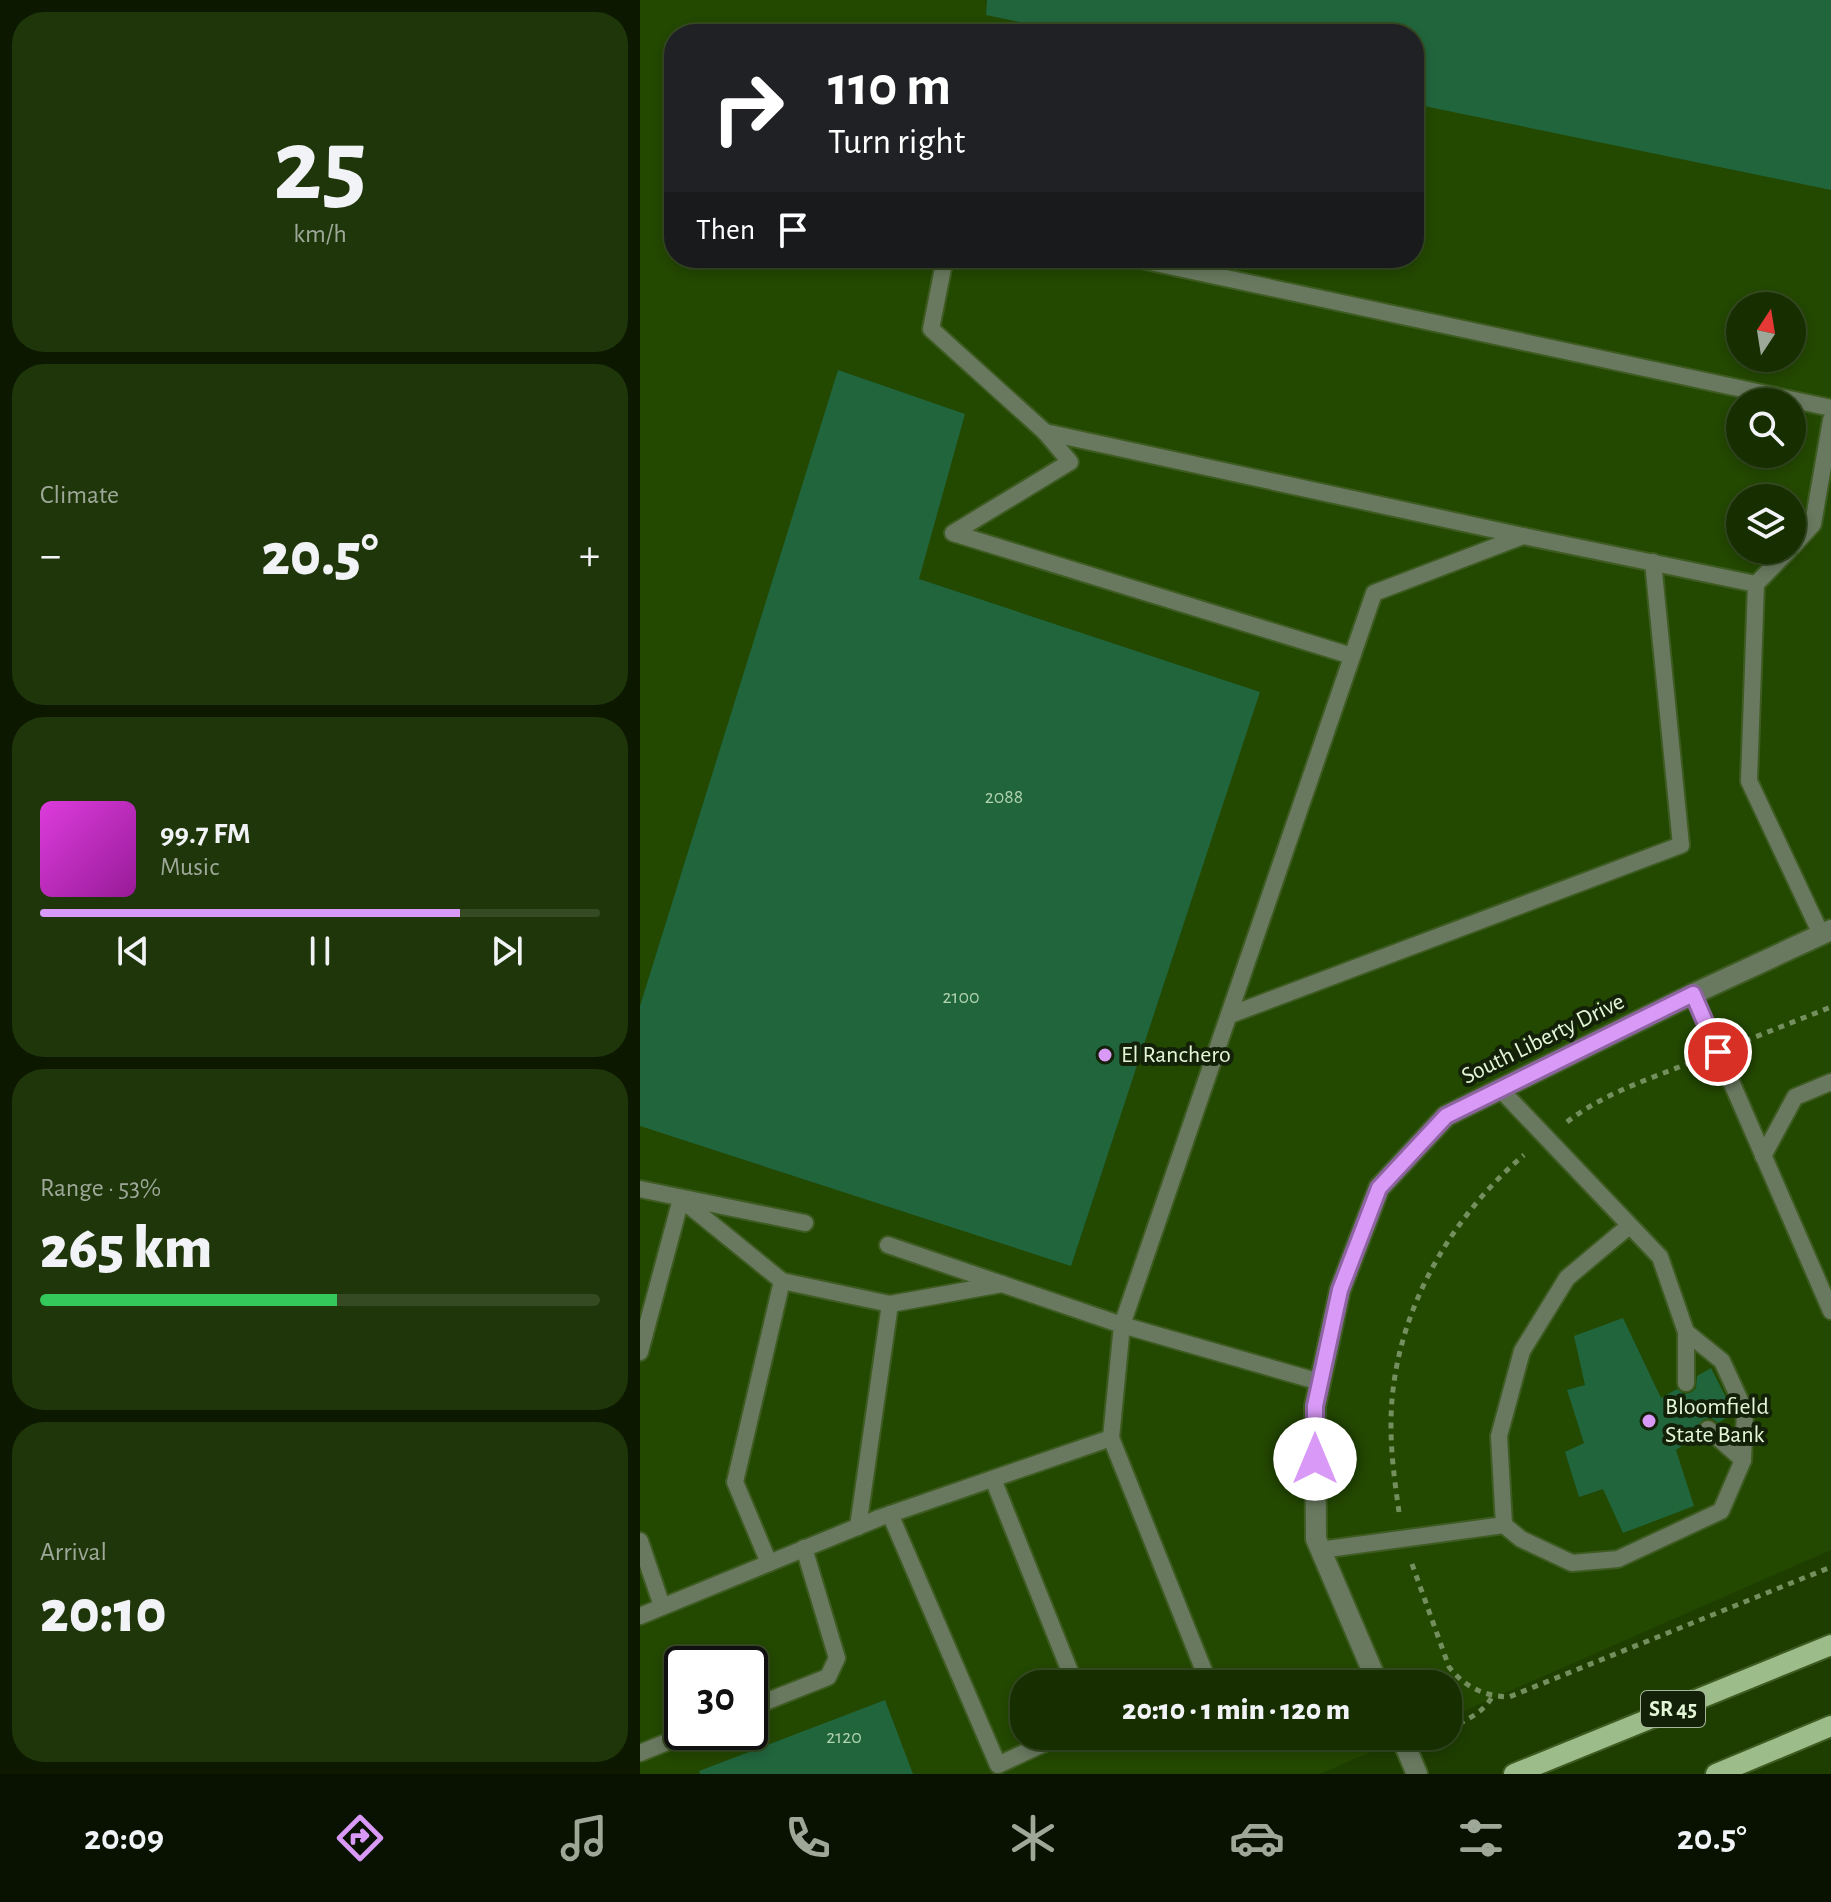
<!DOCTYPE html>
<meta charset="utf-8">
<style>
body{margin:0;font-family:"Alegreya Sans",sans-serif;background:#1f360a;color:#f1f3f6;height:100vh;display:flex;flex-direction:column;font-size:30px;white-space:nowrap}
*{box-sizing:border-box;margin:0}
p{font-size:26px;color:#9ea899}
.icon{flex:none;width:44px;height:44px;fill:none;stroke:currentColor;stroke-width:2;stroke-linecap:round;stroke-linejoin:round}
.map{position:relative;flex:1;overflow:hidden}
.side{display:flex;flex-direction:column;gap:12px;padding:12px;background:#0c1900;width:640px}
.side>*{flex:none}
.top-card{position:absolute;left:24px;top:24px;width:760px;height:244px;border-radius:32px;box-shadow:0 4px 12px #0003,0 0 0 2px #354a22;background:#202124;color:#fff;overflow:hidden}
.needle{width:52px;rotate:12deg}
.tools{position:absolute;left:1086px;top:292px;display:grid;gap:16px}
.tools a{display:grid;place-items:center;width:80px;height:80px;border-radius:50%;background:#162e00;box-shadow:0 4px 12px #0003,0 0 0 2px #354a22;font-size:40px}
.speed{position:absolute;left:24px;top:1646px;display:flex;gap:16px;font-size:40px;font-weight:700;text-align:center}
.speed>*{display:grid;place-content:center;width:104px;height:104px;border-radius:50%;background:#162e00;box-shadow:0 4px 12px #0003,0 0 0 2px #354a22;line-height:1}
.speed .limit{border:4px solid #111;border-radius:12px;background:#fff;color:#111}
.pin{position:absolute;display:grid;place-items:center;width:68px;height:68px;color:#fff;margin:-34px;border:4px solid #fff;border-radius:50%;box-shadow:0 2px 8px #0007}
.me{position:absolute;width:88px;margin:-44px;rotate:0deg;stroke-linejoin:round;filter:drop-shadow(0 0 6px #0008)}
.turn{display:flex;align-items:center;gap:28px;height:168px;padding:0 32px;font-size:36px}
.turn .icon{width:104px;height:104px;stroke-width:2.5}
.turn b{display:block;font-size:56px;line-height:68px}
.then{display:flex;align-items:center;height:76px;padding:0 32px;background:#0003;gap:16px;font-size:30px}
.big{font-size:60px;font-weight:800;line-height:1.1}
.side .widget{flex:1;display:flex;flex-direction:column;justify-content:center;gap:12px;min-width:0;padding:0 28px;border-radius:32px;background:#1f360a}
.side .dial{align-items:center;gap:0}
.dial b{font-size:104px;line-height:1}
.song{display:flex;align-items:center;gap:24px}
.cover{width:96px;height:96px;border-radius:12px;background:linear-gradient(135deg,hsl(300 70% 55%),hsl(300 70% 35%))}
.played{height:8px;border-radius:4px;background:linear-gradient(90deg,#d99af7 75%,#354a22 75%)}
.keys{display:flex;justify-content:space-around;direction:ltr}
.heat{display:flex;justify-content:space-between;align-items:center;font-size:44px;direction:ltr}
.charge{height:12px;border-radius:6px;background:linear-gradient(90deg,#34c759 53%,#354a22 0)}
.trip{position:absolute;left:370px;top:1670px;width:452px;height:80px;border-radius:32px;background:#162e00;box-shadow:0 4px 12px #0003,0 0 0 2px #354a22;font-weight:800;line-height:80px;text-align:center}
.menu{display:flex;height:128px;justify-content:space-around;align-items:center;background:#091200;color:#9ea899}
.menu .icon{width:56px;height:56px}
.menu .selected{color:#d99af7}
.menu b{font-size:36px;color:#f1f3f6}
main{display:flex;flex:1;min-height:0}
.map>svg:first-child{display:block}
.built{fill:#234800;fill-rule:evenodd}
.building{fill:#21653d}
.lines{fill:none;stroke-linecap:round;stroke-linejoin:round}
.service-casing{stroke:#3e5c22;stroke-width:20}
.minor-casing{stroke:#3e5c22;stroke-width:24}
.primary-casing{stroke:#3e5c22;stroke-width:24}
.path{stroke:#748f5e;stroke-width:5;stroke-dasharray:6 6;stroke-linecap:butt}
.service{stroke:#697960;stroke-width:16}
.minor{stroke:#697960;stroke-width:20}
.primary{stroke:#9cbd89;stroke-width:20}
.route-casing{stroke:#8d64a1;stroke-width:20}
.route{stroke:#d99af7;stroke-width:14}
.poi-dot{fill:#d99af7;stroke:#132109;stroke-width:3}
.labels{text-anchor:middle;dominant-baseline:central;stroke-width:8;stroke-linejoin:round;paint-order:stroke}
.number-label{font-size:20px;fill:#b2d2b0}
.shield{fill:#132109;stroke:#a5b799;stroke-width:2}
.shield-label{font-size:22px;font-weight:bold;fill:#e3f7d7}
.street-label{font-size:24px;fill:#e3f7d7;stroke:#132109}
.poi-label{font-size:24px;fill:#e3f7d7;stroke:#132109;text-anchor:start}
</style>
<main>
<section class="side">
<div class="widget dial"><b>25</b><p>km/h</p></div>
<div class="widget"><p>Climate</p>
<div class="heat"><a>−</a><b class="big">20.5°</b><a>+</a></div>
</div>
<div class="widget">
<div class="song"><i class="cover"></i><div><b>99.7 FM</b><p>Music</p></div></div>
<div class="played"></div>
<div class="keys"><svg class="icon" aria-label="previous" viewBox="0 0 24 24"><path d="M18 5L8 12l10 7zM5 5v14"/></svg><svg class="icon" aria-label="pause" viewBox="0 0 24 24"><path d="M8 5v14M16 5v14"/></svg><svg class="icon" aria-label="next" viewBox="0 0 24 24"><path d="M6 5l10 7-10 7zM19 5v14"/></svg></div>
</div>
<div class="widget"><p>Range · 53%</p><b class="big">265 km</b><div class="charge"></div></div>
<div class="widget"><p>Arrival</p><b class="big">20:10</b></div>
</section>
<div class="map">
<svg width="1191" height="1774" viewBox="0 0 1191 1774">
<rect width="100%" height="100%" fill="#1e3e00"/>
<path class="built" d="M 0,0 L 1191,0 L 1191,1550 L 808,1718 L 808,1684 L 384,1684 L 384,1736 L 767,1736 L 680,1774 L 0,1774 ZM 34,34 L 774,34 L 774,258 L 34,258 ZM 1100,306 L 1152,306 L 1152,358 L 1100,358 ZM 1100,402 L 1152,402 L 1152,454 L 1100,454 ZM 1100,498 L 1152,498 L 1152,550 L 1100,550 ZM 42,1664 L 110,1664 L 110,1732 L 42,1732 Z"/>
<g class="building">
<path d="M 347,0 L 1191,0 L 1191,190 L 774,104 L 774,34 L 437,34 L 346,15 Z"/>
<path d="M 198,370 L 325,414 L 279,579 L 620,692 L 431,1266 L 0,1126 L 0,1006 Z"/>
<path d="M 983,1318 L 1021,1398 L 1037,1389 L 1045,1394 L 1052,1392 L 1056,1388 L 1057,1376 L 1071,1368 L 1094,1413 L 1078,1423 L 1071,1418 L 1064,1419 L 1057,1426 L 1059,1435 L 1036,1450 L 1054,1506 L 983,1533 L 963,1489 L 939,1497 L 925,1452 L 944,1443 L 927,1390 L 945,1385 L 934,1336 Z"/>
<path d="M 245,1700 L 273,1774 L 60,1774 L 59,1771 Z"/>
</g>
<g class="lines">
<g class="service-casing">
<g id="service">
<path d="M 305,258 L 291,329 L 405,432 L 883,536 L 1116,584"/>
<path d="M 492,258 L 1191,408"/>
<path d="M 405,432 L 430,462 L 313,533 L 712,656"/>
<path d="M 1152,547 L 1173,524 L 1191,420"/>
<path d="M 1149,550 L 1116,584 L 1109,781 L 1181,934"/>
<path d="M 1053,994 L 1191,1311"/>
<path d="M 590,1015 L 1041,845 L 1013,562"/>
<path d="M 1123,1156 L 1155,1097 L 1191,1082"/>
<path d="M 0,1189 L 165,1223"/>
<path d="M 248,1245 L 482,1325 L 680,1382"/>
<path d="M 0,1352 L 41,1199 L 142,1281 L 250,1304 L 362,1284"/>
<path d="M 1046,1383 L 1046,1332"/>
<path d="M 1068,1429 L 1103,1460"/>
<path d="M 353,1479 L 435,1684"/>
<path d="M 250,1514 L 358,1765 L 420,1736"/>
<path d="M 864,1525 L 859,1436 L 882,1351 L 927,1278 L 989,1226"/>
<path d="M 218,1527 L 250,1304"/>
<path d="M 0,1541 L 22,1606"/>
<path d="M 680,1550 L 864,1525 L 881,1539 L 932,1563 L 978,1559 L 1081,1511 L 1103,1460 L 1105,1411 L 1082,1361 L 1046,1332 L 1020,1257 L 860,1089"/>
<path d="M 129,1563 L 95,1482 L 142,1281"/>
<path d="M 0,1616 L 239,1518 L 471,1438"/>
<path d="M 559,1684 L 568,1681 L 471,1438 L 482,1325 L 734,593 L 883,536"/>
<path d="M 110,1708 L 188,1677 L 197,1658 L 164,1548"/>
<path d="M 0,1753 L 52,1732"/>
</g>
</g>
<g class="minor-casing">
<g id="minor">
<path d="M 738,1684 L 676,1539 L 675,1406 L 700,1290 L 739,1188 L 806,1116 L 1053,994 L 1191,930"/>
<path d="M 761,1736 L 777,1774"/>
</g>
</g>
<g class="primary-casing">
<g id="primary">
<path d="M 874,1774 L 1191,1645"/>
<path d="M 1076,1774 L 1191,1726"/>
</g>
</g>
<g class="path">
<path d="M 1105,1041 L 1191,1007"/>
<path d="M 927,1122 C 964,1093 1010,1079 1054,1061"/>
<path d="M 759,1512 C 755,1484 751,1455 751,1427 C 750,1322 806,1221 884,1155"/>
<path d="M 772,1564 L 809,1667 C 825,1687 843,1696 869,1697 L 1191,1567"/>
<path d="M 808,1729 C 826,1720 842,1714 852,1697"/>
</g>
<use href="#service" class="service"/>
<use href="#minor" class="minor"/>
<use href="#primary" class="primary"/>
</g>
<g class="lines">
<g class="route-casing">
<path id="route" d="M 675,1459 L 675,1406 L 700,1290 L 739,1188 L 806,1116 L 1053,994 L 1078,1052"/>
</g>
<use href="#route" class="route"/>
</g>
<g class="poi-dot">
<circle cx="465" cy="1055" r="8"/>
<circle cx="1009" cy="1421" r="8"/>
</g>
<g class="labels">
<g class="number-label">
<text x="364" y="797">2088</text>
<text x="321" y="997">2100</text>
<text x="204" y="1737">2120</text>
</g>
<rect class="shield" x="1001" y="1691" width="64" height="36" rx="6"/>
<g class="shield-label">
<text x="1033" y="1709">SR 45</text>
</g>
<g class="street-label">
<text transform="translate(903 1039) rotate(-26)">South Liberty Drive</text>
</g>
<g class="poi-label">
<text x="481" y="1055">El Ranchero</text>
<text x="1025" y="1407">Bloomfield<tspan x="1025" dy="28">State Bank</tspan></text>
</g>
</g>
</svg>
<div class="tools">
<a><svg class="needle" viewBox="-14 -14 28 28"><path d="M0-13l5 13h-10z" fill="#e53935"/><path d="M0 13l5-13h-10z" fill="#9ea899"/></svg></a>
<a><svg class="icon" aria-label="search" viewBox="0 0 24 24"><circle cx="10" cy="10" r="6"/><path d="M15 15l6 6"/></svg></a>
<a><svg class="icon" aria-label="layers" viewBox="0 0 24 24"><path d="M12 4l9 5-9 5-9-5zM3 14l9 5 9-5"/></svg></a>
</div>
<div class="speed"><div class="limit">30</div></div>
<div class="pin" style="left:1078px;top:1052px;background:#d93025"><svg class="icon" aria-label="arrive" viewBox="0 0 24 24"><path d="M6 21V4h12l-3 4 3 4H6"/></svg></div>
<svg class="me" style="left:675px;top:1459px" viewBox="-20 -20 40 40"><circle r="19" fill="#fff"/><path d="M0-13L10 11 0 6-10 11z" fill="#d99af7"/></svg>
<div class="trip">20:10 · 1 min · 120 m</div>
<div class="top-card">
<div class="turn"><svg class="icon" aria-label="right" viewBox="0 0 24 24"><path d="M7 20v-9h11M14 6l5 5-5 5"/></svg><div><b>110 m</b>Turn right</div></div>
<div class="then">Then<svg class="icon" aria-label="arrive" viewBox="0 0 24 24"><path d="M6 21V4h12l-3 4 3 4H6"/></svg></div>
</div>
</div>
</main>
<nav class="menu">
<b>20:09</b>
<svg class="icon selected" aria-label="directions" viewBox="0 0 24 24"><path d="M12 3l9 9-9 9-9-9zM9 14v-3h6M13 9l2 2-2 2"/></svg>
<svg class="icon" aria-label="music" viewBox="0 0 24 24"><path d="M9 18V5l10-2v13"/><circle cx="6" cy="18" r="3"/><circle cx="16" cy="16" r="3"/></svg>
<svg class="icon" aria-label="phone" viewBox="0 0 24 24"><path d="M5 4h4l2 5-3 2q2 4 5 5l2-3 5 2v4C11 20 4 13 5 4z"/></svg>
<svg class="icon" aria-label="climate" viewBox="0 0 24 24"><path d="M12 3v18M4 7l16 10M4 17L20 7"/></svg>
<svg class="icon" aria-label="car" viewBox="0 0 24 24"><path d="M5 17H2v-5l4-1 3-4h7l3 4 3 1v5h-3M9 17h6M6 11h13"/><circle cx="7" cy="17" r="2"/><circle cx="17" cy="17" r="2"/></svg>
<svg class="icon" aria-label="filters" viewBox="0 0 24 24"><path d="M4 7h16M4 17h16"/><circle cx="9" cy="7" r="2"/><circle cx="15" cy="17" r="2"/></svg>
<b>20.5°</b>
</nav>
